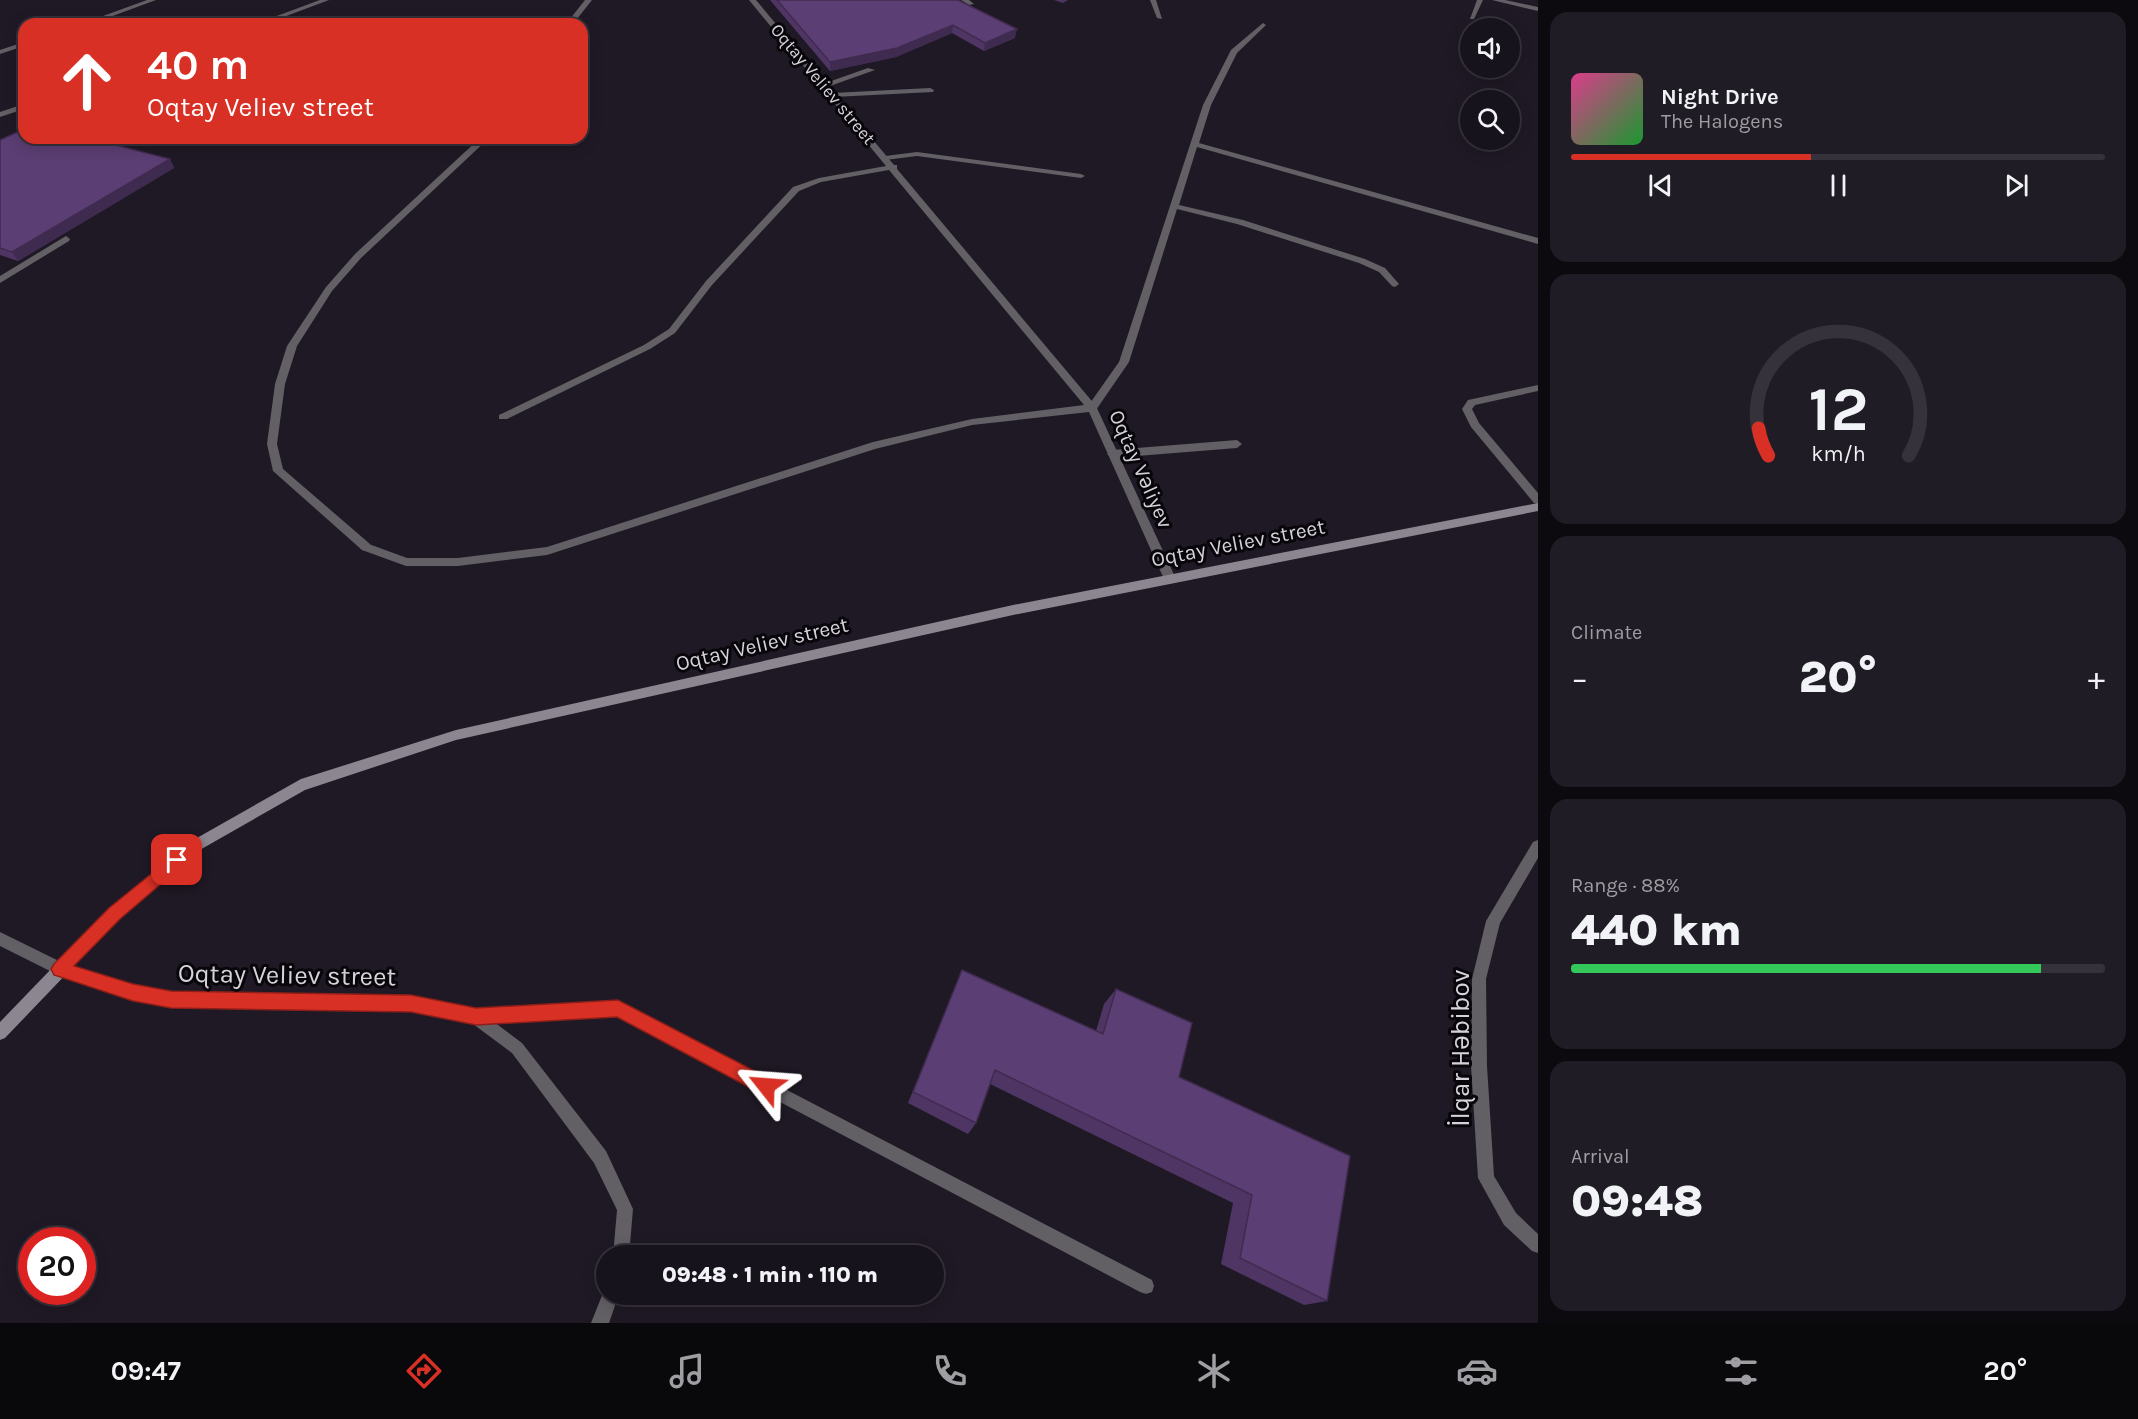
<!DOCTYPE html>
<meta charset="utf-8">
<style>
body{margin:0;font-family:Karla,sans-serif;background:#201c25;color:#f1f3f6;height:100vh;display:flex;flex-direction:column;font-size:22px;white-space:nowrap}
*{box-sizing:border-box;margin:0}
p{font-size:20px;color:#9e9ea3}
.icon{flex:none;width:33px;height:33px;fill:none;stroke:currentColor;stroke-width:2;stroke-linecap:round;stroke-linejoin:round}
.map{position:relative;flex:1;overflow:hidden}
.details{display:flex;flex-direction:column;gap:12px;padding:12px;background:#0d0a0f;width:600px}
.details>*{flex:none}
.hud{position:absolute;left:18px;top:18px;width:570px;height:126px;border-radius:18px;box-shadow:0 3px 15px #0003,0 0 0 2px #36323b;background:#d93025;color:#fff;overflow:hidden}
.tools{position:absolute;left:1460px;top:18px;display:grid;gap:12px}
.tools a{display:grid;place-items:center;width:60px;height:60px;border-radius:50%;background:#17131c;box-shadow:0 3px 15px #0003,0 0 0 2px #36323b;font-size:30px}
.speed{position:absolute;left:18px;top:1227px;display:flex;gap:12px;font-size:30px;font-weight:700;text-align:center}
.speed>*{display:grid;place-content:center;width:78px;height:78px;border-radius:50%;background:#17131c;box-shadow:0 3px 15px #0003,0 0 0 2px #36323b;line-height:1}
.speed .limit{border:9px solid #d22;background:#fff;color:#111}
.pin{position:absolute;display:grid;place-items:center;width:51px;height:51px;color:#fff;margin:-26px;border-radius:12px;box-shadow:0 3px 9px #0006}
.me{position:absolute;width:66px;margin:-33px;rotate:298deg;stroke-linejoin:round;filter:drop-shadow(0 0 4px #0008)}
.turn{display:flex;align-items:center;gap:21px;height:126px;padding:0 30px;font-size:27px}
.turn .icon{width:78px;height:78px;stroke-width:2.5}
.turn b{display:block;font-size:42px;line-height:51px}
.big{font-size:45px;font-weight:800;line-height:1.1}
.details .widget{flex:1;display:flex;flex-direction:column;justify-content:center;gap:9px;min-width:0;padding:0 21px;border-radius:18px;background:#201c25}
.details .dial{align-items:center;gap:0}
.dial svg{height:156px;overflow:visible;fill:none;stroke:#36323b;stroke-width:7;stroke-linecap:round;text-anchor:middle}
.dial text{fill:#f1f3f6;stroke:none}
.song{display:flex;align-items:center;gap:18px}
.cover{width:72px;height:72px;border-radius:9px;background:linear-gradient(135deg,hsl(330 70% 55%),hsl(130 70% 35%))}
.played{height:6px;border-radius:3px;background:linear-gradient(90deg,#d93025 45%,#36323b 45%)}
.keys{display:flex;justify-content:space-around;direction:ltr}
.heat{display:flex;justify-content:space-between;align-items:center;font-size:33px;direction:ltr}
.charge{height:9px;border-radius:4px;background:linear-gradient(90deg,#34c759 88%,#36323b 0)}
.trip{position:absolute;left:596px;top:1245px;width:348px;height:60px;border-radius:30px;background:#17131c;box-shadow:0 3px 15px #0003,0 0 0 2px #36323b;font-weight:800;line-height:60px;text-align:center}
.menu{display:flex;height:96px;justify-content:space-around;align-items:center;background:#09080b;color:#9e9ea3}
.menu .icon{width:42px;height:42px}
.menu .current{color:#d93025}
.menu b{font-size:27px;color:#f1f3f6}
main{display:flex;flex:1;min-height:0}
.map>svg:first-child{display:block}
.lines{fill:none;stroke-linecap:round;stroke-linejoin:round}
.lane{fill:#625f65;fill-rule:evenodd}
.street{fill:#625f65;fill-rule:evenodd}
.secondary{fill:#8b8690;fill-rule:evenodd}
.wall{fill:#4e3563}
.shaded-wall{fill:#402b50}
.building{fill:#5b3e73;stroke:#402b50;stroke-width:1.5}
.route{fill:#d93025;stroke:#8d1f18;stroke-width:1.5}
.labels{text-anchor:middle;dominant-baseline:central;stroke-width:6;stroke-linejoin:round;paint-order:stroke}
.far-street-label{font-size:18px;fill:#d6d2da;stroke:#08060a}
.street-label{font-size:21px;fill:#d6d2da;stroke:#08060a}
.near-street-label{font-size:26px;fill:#d6d2da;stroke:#08060a}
</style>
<main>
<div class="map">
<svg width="1538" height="1323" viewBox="0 0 1538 1323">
<rect width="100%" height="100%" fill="#1f1925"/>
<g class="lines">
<g class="lane">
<path d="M 585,0 L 592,0 L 573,24 L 566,24 Z"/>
<path d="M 961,0 L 969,0 L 974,4 L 969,5 Z"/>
<path d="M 1150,0 L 1156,0 L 1162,19 L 1157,18 Z"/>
<path d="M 1477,0 L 1483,0 L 1474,19 L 1470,19 Z"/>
<path d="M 1492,0 L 1505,0 L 1538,7 L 1538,11 Z"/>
<path d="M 1263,23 L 1266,25 L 1265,26 L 1237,53 L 1211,105 L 1199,143 L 1538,238 L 1538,244 L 1197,147 L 1179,205 L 1243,220 L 1365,259 L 1385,268 L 1399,284 L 1395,287 L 1392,286 L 1379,272 L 1359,263 L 1237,224 L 1177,209 L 1129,362 L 1096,410 L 1088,410 L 1088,406 L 1119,362 L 1203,105 L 1231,50 Z"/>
<path d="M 868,68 L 875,70 L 827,87 L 820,85 Z"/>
<path d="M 930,88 L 934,90 L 933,92 L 833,97 L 829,95 L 833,93 Z"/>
<path d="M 480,138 L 489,138 L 361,258 L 332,291 L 297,346 L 285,384 L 277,444 L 283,469 L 370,544 L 372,547 L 366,551 L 362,550 L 273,471 L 267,444 L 275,384 L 287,346 L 326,287 L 355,254 Z"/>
<path d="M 917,152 L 1081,174 L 1085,176 L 1081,178 L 917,156 L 885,160 L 881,158 L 885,156 Z"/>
<path d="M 66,236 L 70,239 L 69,241 L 0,283 L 0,276 Z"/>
<path d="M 1538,385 L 1538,391 L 1475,405 L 1472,409 L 1479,423 L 1538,493 L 1538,504 L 1534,503 L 1471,427 L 1462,409 L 1468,400 Z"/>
<path d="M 1237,440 L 1242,444 L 1237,448 L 1112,458 L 1107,454 L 1112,450 Z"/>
<path d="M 618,1002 L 1152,1280 L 1154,1286 L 1152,1292 L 1146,1294 L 1140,1292 L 617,1016 L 476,1024 L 471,1022 L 469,1017 L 471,1012 L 476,1010 Z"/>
</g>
<g class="street">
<path d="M 147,0 L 156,0 L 91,24 L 81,24 Z"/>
<path d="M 320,0 L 329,0 L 265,24 L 255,24 Z"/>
<path d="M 749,0 L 756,0 L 894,165 L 897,165 L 897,169 L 1096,406 L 1176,579 L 1174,582 L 1166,582 L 1164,579 L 1089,412 L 972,425 L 875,449 L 547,555 L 458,566 L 406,566 L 362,550 L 360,547 L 366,543 L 407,558 L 458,558 L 547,547 L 873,442 L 972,419 L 1084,405 L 889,170 L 821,182 L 799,191 L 712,285 L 675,333 L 650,349 L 507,419 L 499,419 L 499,415 L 644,345 L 669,329 L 706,281 L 793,187 L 819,178 L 886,166 Z"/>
<path d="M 24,42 L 24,46 L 0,54 L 0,50 Z"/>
<path d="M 24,104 L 24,109 L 0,117 L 0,112 Z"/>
<path d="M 1538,840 L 1538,858 L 1500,923 L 1486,979 L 1487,1066 L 1494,1176 L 1516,1213 L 1538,1234 L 1538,1253 L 1532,1251 L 1504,1225 L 1478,1178 L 1471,1066 L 1472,979 L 1486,921 L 1533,842 Z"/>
<path d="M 0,932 L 63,963 L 133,986 L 171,992 L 410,997 L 481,1012 L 522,1043 L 606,1151 L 633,1209 L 629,1256 L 613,1256 L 617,1210 L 594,1163 L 512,1053 L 473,1024 L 410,1011 L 171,1006 L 133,1000 L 60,976 L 0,946 Z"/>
<path d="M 605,1288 L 606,1294 L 619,1294 L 609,1323 L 591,1323 Z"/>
</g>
<path class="secondary" d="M 1538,503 L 1538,511 L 1013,615 L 456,740 L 305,790 L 198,851 L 119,919 L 5,1038 L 0,1040 L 0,1022 L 109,909 L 188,843 L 301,779 L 456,730 L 1013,605 Z"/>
</g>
<g class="wall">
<path d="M 770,0 L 958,0 L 1015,38 L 984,51 L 952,33 L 896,57 L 830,71 Z"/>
<path d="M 1054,0 L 1068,0 L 1063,3 Z"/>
<path d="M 0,140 L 170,159 L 174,168 L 18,261 L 0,255 Z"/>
<path d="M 962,970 L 1096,1031 L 1104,1004 L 1116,989 L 1179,1077 L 1327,1301 L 1304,1305 L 1221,1264 L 1233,1203 L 990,1084 L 976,1123 L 968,1134 L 908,1103 Z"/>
</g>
<g class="shaded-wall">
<path d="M 953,25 L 952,33 L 896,57 L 830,71 L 830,62 Z"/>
<path d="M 1017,29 L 1015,38 L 984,51 L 985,43 Z"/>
<path d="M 170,159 L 174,168 L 18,261 L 12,252 Z"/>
</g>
<g class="building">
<path d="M 777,0 L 958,0 L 1017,29 L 985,43 L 953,25 L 897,48 L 830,62 Z"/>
<path d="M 24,129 L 24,138 L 88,138 L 170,159 L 12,252 L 0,248 L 0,140 Z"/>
<path d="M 962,970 L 1103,1034 L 1116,989 L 1192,1023 L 1179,1077 L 1350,1156 L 1327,1301 L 1240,1258 L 1252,1195 L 995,1070 L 976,1123 L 913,1092 Z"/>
</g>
<path class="route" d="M 177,853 L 183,855 L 185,860 L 183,865 L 120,919 L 74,966 L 133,984 L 171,991 L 411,995 L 476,1008 L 618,1000 L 772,1080 L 775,1086 L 772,1093 L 766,1095 L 760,1093 L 617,1017 L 476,1025 L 411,1012 L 171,1008 L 133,1001 L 54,975 L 51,969 L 54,964 L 109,908 Z"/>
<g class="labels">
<g class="far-street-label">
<text transform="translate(823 84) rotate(50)">Oqtay Veliev street</text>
</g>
<g class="street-label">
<text transform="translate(1141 469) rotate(66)">Oqtay Vəliyev</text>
<text transform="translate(1238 543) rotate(-11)">Oqtay Veliev street</text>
<text transform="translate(762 644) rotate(-13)">Oqtay Veliev street</text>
</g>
<g class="near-street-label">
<text transform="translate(287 975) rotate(1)">Oqtay Veliev street</text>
<text transform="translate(1460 1048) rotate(-90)">İlqar Həbibov</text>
</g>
</g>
</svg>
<div class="tools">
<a><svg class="icon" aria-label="sound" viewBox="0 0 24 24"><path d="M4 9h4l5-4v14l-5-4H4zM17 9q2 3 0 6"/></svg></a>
<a><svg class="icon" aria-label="search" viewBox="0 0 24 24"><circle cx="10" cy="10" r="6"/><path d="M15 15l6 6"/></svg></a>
</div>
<div class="speed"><div class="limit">20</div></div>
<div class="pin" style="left:177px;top:860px;background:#d93025"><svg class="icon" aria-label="arrive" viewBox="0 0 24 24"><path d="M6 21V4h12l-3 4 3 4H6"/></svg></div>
<svg class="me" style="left:766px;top:1086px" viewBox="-20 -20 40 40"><path d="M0-17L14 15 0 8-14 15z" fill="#d93025" stroke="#fff" stroke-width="4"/></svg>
<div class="trip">09:48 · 1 min · 110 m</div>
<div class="hud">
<div class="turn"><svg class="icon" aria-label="ahead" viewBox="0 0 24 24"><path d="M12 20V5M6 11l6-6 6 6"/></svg><div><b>40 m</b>Oqtay Veliev street</div></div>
</div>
</div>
<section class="details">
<div class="widget">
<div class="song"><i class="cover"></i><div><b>Night Drive</b><p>The Halogens</p></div></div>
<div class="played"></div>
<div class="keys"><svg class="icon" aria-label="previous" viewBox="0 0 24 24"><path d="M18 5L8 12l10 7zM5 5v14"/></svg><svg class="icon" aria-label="pause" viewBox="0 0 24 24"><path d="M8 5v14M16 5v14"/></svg><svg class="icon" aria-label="next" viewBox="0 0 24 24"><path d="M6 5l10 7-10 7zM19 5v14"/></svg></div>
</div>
<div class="widget dial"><svg viewBox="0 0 100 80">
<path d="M14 69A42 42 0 1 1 86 69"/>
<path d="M14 69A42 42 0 0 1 9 55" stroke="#d93025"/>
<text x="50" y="56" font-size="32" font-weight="700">12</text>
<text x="50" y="72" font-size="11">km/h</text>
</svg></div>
<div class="widget"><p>Climate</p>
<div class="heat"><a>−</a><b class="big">20°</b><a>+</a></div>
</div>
<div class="widget"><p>Range · 88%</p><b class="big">440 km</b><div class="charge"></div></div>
<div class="widget"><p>Arrival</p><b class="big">09:48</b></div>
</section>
</main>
<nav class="menu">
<b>09:47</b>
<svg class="icon current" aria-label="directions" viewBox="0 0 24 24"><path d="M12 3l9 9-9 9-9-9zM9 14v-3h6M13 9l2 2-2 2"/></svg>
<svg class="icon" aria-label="music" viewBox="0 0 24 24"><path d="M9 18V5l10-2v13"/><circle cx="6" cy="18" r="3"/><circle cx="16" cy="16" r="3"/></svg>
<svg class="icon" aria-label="phone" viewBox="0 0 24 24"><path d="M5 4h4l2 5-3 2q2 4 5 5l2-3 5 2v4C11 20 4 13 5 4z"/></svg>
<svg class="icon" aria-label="climate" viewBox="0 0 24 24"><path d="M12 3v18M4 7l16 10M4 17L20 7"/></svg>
<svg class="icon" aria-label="car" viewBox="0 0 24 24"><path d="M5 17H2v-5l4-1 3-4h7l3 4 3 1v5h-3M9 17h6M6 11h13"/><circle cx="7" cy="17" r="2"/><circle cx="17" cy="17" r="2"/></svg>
<svg class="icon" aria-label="filters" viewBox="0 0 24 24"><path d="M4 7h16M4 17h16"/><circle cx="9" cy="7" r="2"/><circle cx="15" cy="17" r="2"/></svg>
<b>20°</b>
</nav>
